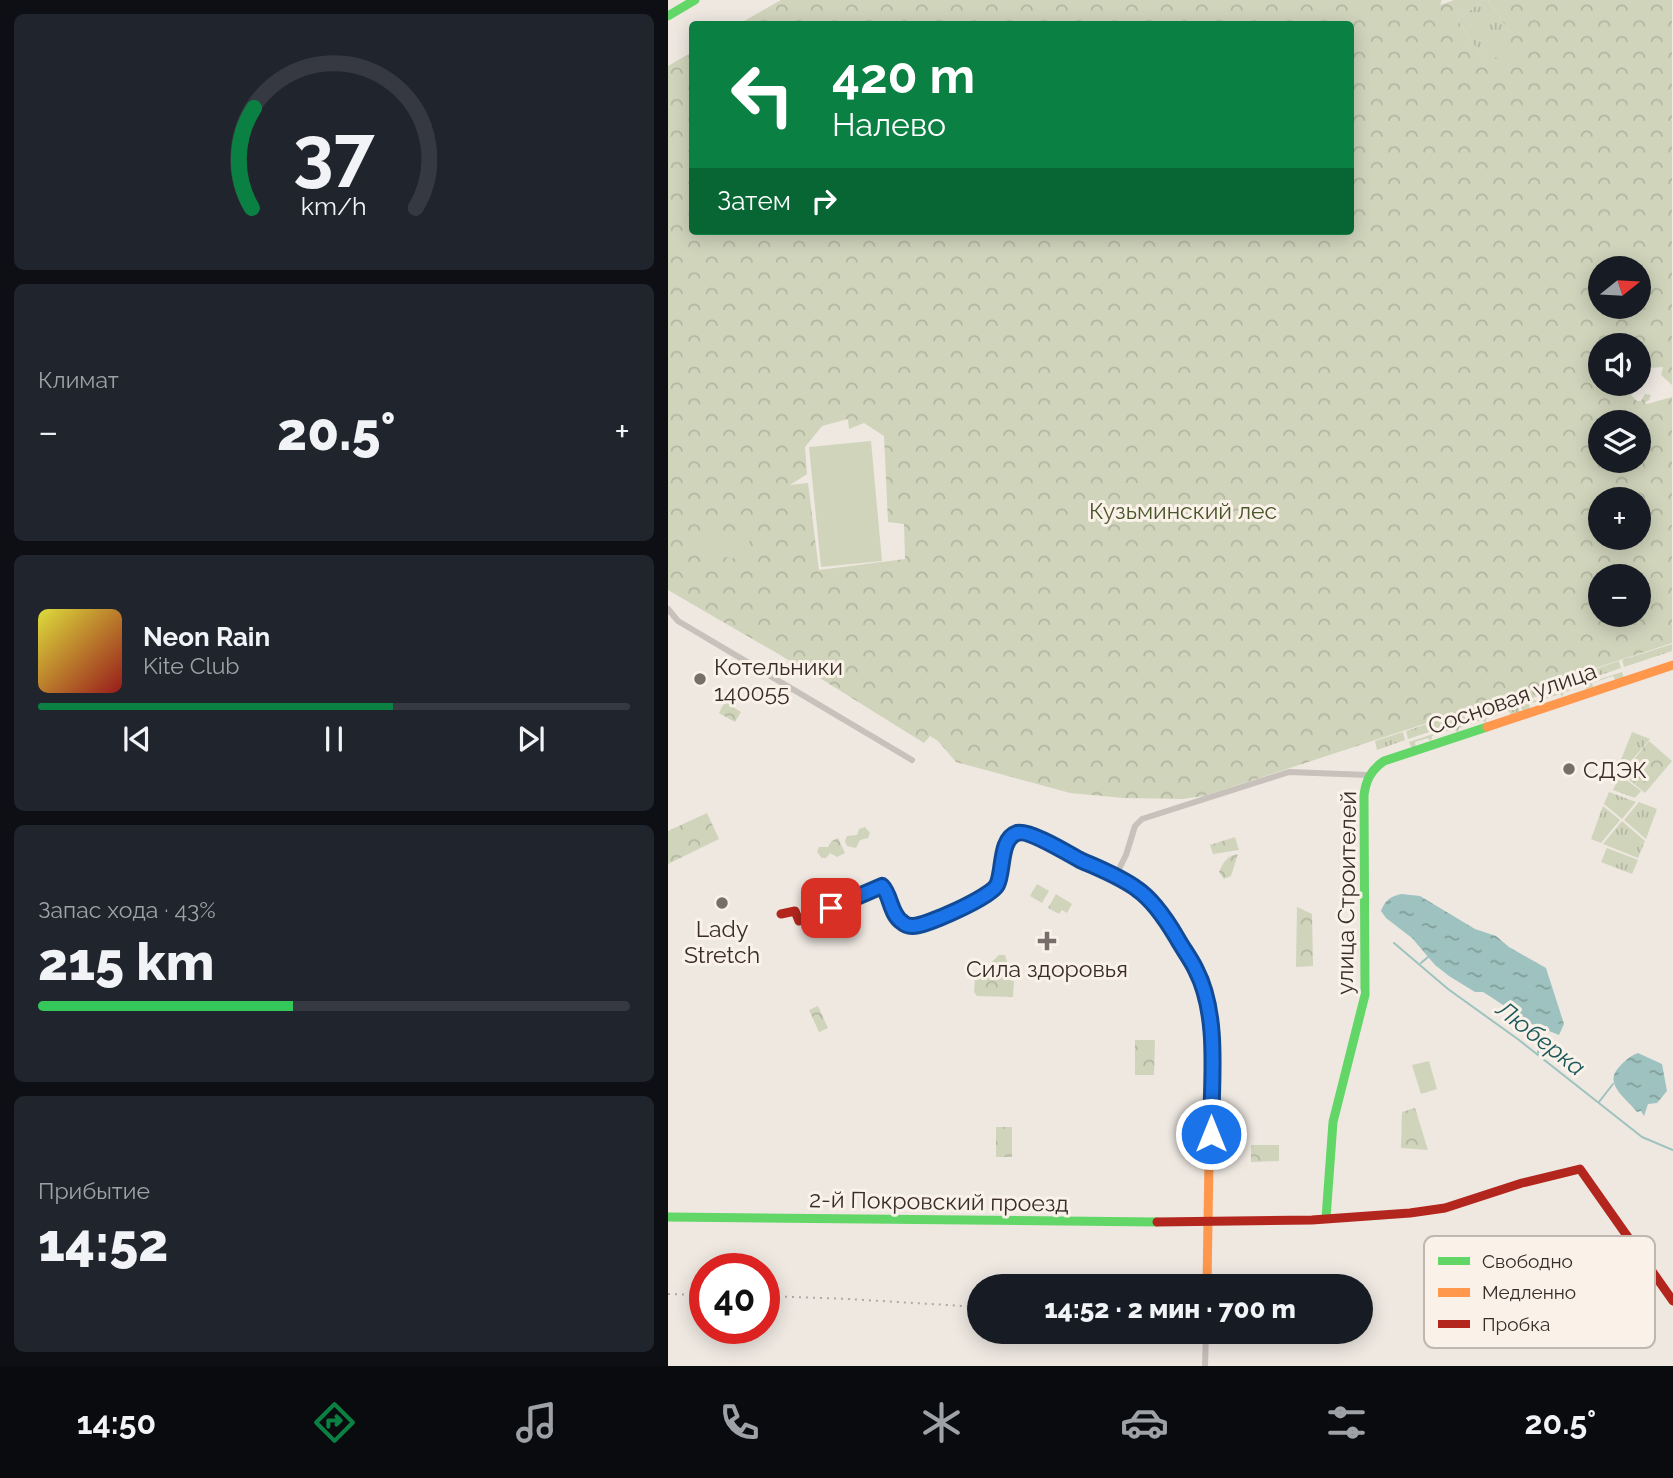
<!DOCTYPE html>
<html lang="ru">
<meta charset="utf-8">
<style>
body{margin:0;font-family:Raleway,sans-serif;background:#20242c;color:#f1f3f6;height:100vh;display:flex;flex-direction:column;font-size:26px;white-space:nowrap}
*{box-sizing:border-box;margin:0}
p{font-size:23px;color:#9ea1a6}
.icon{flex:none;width:38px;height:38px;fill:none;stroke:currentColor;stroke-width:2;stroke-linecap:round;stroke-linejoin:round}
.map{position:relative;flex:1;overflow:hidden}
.details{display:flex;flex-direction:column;gap:14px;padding:14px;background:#0d0f14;width:668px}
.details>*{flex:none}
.banner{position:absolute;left:21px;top:21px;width:665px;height:214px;border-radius:7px;box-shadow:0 4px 18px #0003;background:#0b8043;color:#fff;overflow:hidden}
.needle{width:46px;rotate:72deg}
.buttons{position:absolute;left:920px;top:256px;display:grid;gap:14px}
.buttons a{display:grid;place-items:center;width:63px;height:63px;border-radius:50%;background:#171b24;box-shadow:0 4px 18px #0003;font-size:35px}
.speed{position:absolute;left:21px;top:1253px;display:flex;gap:14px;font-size:35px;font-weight:700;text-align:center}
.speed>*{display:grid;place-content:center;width:91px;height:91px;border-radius:50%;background:#171b24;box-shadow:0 4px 18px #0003;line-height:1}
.speed .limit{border:10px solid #d22;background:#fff;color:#111}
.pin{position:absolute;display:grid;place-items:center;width:60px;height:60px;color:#fff;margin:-30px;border-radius:14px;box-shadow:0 4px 10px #0006}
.me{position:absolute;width:77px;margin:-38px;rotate:0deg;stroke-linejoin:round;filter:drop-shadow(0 0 5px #0008)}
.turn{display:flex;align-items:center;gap:24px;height:147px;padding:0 28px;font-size:32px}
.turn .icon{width:91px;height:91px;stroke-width:2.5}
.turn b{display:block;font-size:49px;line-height:60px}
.then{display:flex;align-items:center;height:66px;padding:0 28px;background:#0003;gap:14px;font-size:26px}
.big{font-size:52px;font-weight:800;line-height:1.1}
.details .tile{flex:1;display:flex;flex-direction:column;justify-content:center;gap:10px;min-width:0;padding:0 24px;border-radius:10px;background:#20242c}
.details .dial{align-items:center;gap:0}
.dial svg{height:182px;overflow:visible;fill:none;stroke:#363941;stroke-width:7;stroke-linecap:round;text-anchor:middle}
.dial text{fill:#f1f3f6;stroke:none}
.song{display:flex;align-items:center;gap:21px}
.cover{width:84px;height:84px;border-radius:10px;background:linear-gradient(135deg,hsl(60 70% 55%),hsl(0 70% 35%))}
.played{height:7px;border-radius:4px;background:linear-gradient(90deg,#0b8043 60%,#363941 60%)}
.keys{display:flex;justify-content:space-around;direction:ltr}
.heat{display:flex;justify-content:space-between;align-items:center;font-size:38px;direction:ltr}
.charge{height:10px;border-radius:5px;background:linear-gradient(90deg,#34c759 43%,#363941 0)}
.trip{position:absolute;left:299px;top:1274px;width:406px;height:70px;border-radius:35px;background:#171b24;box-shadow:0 4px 18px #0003;font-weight:800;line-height:70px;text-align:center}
.tabs{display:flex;height:112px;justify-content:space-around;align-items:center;background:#090b0e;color:#9ea1a6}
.tabs .icon{width:49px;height:49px}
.tabs .current{color:#0b8043}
.tabs b{font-size:32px;color:#f1f3f6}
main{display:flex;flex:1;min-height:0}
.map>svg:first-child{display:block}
.grass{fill:url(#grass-tufts)}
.forest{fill:url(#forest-crowns);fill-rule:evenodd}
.pitch{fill:#d0d4bb}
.water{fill:url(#water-ripples)}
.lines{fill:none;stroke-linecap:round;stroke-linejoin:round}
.stream{stroke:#9dc2bf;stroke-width:2}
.street{stroke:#c7c0bb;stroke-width:6}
.fast{stroke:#63d668;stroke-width:9}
.slow{stroke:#ff974d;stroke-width:9}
.jam{stroke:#b3261e;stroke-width:9}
.rail{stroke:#afa9a5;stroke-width:2;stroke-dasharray:2 5;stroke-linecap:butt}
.route-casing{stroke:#114b97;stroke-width:18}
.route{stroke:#1a73e8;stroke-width:12}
.poi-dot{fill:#786e69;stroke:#faf2e9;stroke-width:2.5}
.labels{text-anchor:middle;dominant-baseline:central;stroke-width:6;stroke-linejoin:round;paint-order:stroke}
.park-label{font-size:23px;fill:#49572b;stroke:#faf2e9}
.poi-label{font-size:23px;fill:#382d28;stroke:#faf2e9;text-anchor:start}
.street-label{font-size:23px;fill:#382d28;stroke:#faf2e9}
.water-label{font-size:24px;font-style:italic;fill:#1c595b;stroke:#faf2e9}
.key{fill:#faf2e9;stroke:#c0b7af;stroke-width:2}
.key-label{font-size:19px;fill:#382d28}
</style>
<main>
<section class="details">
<div class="tile dial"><svg viewBox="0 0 100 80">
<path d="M14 69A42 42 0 1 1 86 69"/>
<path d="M14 69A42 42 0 0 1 15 25" stroke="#0b8043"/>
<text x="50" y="56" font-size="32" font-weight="700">37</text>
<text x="50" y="72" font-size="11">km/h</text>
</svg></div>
<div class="tile"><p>Климат</p>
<div class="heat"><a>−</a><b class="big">20.5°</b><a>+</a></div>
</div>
<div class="tile">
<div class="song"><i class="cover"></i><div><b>Neon Rain</b><p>Kite Club</p></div></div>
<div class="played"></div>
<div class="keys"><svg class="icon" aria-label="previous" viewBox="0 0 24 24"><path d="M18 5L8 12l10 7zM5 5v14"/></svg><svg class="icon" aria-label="pause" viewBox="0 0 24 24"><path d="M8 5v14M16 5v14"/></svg><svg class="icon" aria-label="next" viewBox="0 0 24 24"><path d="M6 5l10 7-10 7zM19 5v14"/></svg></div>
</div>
<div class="tile"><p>Запас хода · 43%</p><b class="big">215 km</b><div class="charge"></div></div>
<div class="tile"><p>Прибытие</p><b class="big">14:52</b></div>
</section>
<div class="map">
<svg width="1005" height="1366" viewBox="0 0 1005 1366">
<defs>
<pattern id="grass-tufts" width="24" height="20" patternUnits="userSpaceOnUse" patternTransform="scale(1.75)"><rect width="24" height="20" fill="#d0d4bb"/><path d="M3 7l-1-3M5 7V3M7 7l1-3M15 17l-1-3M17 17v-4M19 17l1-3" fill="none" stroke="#b3b6a1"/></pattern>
<pattern id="forest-crowns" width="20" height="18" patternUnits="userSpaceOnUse" patternTransform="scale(1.75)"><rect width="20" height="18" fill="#d0d4bb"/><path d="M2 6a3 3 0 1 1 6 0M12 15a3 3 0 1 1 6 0" fill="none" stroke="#b3b6a1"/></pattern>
<pattern id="water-ripples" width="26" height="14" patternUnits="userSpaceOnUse" patternTransform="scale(1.75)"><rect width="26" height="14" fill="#9dc2bf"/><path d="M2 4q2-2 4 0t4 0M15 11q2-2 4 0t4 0" fill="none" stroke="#819e9b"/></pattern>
</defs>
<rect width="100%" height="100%" fill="#eee8e1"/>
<g class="grass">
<path d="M 815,0 L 820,0 L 843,34 L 844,59 L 815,59 L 790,20 Z"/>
<path d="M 1004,644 L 1004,651 L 956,667 L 954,660 Z"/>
<path d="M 951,661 L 953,668 L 852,702 L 849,695 Z"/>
<path d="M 954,672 L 956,678 L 948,681 L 945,676 L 924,683 L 925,687 L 918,689 L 917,685 L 895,693 L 895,697 L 892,694 L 861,704 L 862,709 L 855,712 L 853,705 Z"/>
<path d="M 846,695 L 849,703 L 740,739 L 738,731 Z"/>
<path d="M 850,706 L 852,713 L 843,716 L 841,711 L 818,719 L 818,723 L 814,720 L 791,728 L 790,733 L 786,729 L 764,736 L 763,741 L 760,738 L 747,742 L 748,748 L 744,749 L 741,742 Z"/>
<path d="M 735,732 L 737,740 L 709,750 L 707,741 Z"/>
<path d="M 964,732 L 982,739 L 958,767 L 951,765 Z"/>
<path d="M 952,775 L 973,791 L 967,798 L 945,790 Z"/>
<path d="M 941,792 L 968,802 L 954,819 L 936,804 Z"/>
<path d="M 971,802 L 989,809 L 978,839 L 956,820 Z"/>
<path d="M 935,806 L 952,820 L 933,843 L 923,839 Z"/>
<path d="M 954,821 L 977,841 L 970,858 L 935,844 Z"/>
<path d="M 939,848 L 970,860 L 964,874 L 933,862 Z"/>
</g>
<g class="forest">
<path d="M 113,0 L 774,0 L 772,5 L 786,0 L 815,0 L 790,20 L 815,59 L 843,59 L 843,34 L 820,0 L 1004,0 L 1004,385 L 993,375 L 995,367 L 982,368 L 973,362 L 971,364 L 971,345 L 933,345 L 933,383 L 971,383 L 971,378 L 975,386 L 963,395 L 969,401 L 973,401 L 977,394 L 983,395 L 981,400 L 976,403 L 979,404 L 1004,397 L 1004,643 L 536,796 L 514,799 L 456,798 L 402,793 L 288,762 L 270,741 L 262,736 L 256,743 L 155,680 L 0,590 L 0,66 L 24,52 L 24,231 L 682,231 L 682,24 L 71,24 ZM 933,268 L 971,268 L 971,306 L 933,306 ZM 180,419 L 181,429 L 196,423 L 216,436 L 220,522 L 236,524 L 237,559 L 151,570 L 140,483 L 122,485 L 139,474 L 137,447 L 154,426 ZM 933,422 L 971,422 L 971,460 L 933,460 ZM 933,499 L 971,499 L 971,537 L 933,537 ZM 933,576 L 971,576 L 971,614 L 933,614 Z"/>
<path d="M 59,703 L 73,712 L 67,722 L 51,713 L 55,705 Z"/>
<path d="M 981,741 L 1004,761 L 977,793 L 954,774 Z"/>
<path d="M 39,813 L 51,839 L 0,864 L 0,831 Z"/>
<path d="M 197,827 L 202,833 L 200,838 L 192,840 L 188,848 L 179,846 L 177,841 L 179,836 L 189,835 L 191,829 Z"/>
<path d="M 567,837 L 571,850 L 545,854 L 542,845 Z"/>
<path d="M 170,838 L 177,853 L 169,857 L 162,853 L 158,858 L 154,858 L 149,852 L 151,847 L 160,847 L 164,841 Z"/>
<path d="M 570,854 L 563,876 L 556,879 L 551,872 C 555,862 560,855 570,854 Z"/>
<path d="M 369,884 L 381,891 L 374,903 L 362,896 Z"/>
<path d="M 388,894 L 404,904 L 399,913 L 394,910 L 391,914 L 380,908 Z"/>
<path d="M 629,907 L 644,914 L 645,966 L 628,967 Z"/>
<path d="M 331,955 L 337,955 L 343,975 L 341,980 L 346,981 L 345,997 L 309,996 L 306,992 L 307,978 Z"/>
<path d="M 150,1006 L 160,1028 L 151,1032 L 141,1010 Z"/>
<path d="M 467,1040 L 487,1040 L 486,1075 L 467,1075 Z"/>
<path d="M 747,1108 L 760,1150 L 733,1148 L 734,1112 Z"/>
<rect x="328" y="1127" width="16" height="30"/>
<path d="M 583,1145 L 611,1145 L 611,1161 L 583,1162 Z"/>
</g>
<g class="pitch">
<path d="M 203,441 L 214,561 L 153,567 L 141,447 Z"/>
<path d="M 36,530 L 82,536 L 79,560 L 33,554 Z"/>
<path d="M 761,1061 L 769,1089 L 753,1094 L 744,1065 Z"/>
</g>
<g class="water">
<path d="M 734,894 L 752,896 L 807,929 L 828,936 L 841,947 L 878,968 L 896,1024 L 891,1035 L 851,1019 L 844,1011 L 823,997 L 815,992 L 807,992 L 781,976 L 767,965 L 744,938 L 718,918 L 713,911 C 717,900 723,896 734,894 Z"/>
<path d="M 970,1053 L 994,1064 L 999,1091 L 989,1103 L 980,1104 L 976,1116 L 973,1111 L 969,1112 C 960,1100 938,1086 948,1071 C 955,1062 960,1057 970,1053 Z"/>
</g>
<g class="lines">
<g class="stream">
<path d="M 726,943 L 780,989 L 851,1040 L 974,1137 L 1005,1150"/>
<path d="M 753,963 L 760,957"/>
<path d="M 870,1053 L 873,1027"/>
<path d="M 931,1102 L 945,1084"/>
</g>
<g class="street">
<path d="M 0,609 L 10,621 L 244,760"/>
<path d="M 448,875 L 458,855 L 467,826 L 474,819 L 621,772 L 700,775"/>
<path d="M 537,1366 L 538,1332"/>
</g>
<g class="fast">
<path d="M 0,16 L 27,0"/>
<path d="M 0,1217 L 489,1222"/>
<path d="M 658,1218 L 665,1122 L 697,995 L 696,795 C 698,780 703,770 716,761 L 819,727"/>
</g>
<g class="slow">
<path d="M 819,727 L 1005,665"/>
<path d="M 410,858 L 452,878 L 478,896 L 510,938 L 534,985 L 543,1032 L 539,1286"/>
</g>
<g class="jam">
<path d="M 113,914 L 127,911 L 131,921 L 214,886 L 235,922 C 253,930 317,903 328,886 C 339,870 329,844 349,833 L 367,837 L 410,858"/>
<path d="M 489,1222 L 644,1220 L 742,1213 L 777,1208 L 854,1183 L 912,1169 L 1005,1301"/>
</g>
<g class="rail">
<path d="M 0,1294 L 37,1295"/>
<path d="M 96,1296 L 180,1299 L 312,1307"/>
</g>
</g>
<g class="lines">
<g class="route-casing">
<path id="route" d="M 163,908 L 214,886 C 223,895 222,914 234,922 C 236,924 240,926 244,926 C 256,927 323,897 329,885 C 336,872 331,839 349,833 C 360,829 401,854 412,860 C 432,869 451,876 469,889 C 485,900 499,921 509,938 C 515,949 523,959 528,970 C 552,1016 543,1084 543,1134"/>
</g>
<use href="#route" class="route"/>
</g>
<g class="poi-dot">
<circle cx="32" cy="679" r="7"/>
<circle cx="901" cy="769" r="7"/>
<circle cx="54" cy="903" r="7"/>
<path d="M375.5 930.5h7v7h7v7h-7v7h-7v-7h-7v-7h7z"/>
</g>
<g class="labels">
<g class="park-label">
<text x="515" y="510">Кузьминский лес</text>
</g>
<g class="poi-label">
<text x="46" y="666">Котельники<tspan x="46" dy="26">140055</tspan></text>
<text x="915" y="769">СДЭК</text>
<text x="54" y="928" text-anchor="middle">Lady<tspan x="54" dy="26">Stretch</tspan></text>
<text x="379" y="968" text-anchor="middle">Сила здоровья</text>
</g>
<g class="street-label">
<text transform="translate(844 698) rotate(-19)">Сосновая улица</text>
<text transform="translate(678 893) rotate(-89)">улица Строителей</text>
<text transform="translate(271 1201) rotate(1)">2-й Покровский проезд</text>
</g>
<g class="water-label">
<text transform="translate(873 1038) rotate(38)">Люберка</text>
</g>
</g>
<rect x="756" y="1236" width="231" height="112" rx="10" class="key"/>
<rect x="770" y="1257" width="32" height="8" fill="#63d668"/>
<rect x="770" y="1288" width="32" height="9" fill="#ff974d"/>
<rect x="770" y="1320" width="32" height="8" fill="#b3261e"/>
<g class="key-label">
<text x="814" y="1268">Свободно</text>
<text x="814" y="1299">Медленно</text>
<text x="814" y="1331">Пробка</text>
</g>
</svg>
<div class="buttons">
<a><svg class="needle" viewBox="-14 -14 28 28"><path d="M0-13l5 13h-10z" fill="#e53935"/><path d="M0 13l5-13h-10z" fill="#9ea1a6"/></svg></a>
<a><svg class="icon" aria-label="sound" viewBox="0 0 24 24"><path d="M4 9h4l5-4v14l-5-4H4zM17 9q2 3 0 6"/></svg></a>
<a><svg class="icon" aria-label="layers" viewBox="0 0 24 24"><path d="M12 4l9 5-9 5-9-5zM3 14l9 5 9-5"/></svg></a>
<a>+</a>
<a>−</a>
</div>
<div class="speed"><div class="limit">40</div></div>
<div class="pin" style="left:163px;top:908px;background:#d93025"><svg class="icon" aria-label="arrive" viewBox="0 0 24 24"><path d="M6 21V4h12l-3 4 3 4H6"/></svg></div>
<svg class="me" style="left:543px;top:1134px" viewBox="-20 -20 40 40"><circle r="17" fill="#1a73e8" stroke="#fff" stroke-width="3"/><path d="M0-11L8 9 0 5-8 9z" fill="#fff"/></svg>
<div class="trip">14:52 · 2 мин · 700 m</div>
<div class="banner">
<div class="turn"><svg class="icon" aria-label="left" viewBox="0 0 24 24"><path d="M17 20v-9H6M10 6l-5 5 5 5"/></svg><div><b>420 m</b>Налево</div></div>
<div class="then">Затем<svg class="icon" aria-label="right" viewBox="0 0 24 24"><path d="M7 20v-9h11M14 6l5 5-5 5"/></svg></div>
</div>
</div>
</main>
<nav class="tabs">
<b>14:50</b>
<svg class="icon current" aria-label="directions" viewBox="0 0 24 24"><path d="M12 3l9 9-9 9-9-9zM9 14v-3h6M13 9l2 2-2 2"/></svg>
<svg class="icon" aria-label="music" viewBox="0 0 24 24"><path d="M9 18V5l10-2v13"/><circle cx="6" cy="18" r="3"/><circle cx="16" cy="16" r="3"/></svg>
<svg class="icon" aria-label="phone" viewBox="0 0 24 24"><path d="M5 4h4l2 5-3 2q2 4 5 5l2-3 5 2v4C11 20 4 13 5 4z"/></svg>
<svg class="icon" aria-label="climate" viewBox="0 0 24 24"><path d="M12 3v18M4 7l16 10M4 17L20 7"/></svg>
<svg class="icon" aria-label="car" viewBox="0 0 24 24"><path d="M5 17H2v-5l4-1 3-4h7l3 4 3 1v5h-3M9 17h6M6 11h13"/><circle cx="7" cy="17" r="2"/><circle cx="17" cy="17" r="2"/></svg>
<svg class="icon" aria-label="filters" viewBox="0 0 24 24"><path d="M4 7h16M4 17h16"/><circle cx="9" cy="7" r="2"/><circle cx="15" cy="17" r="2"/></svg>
<b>20.5°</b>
</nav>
